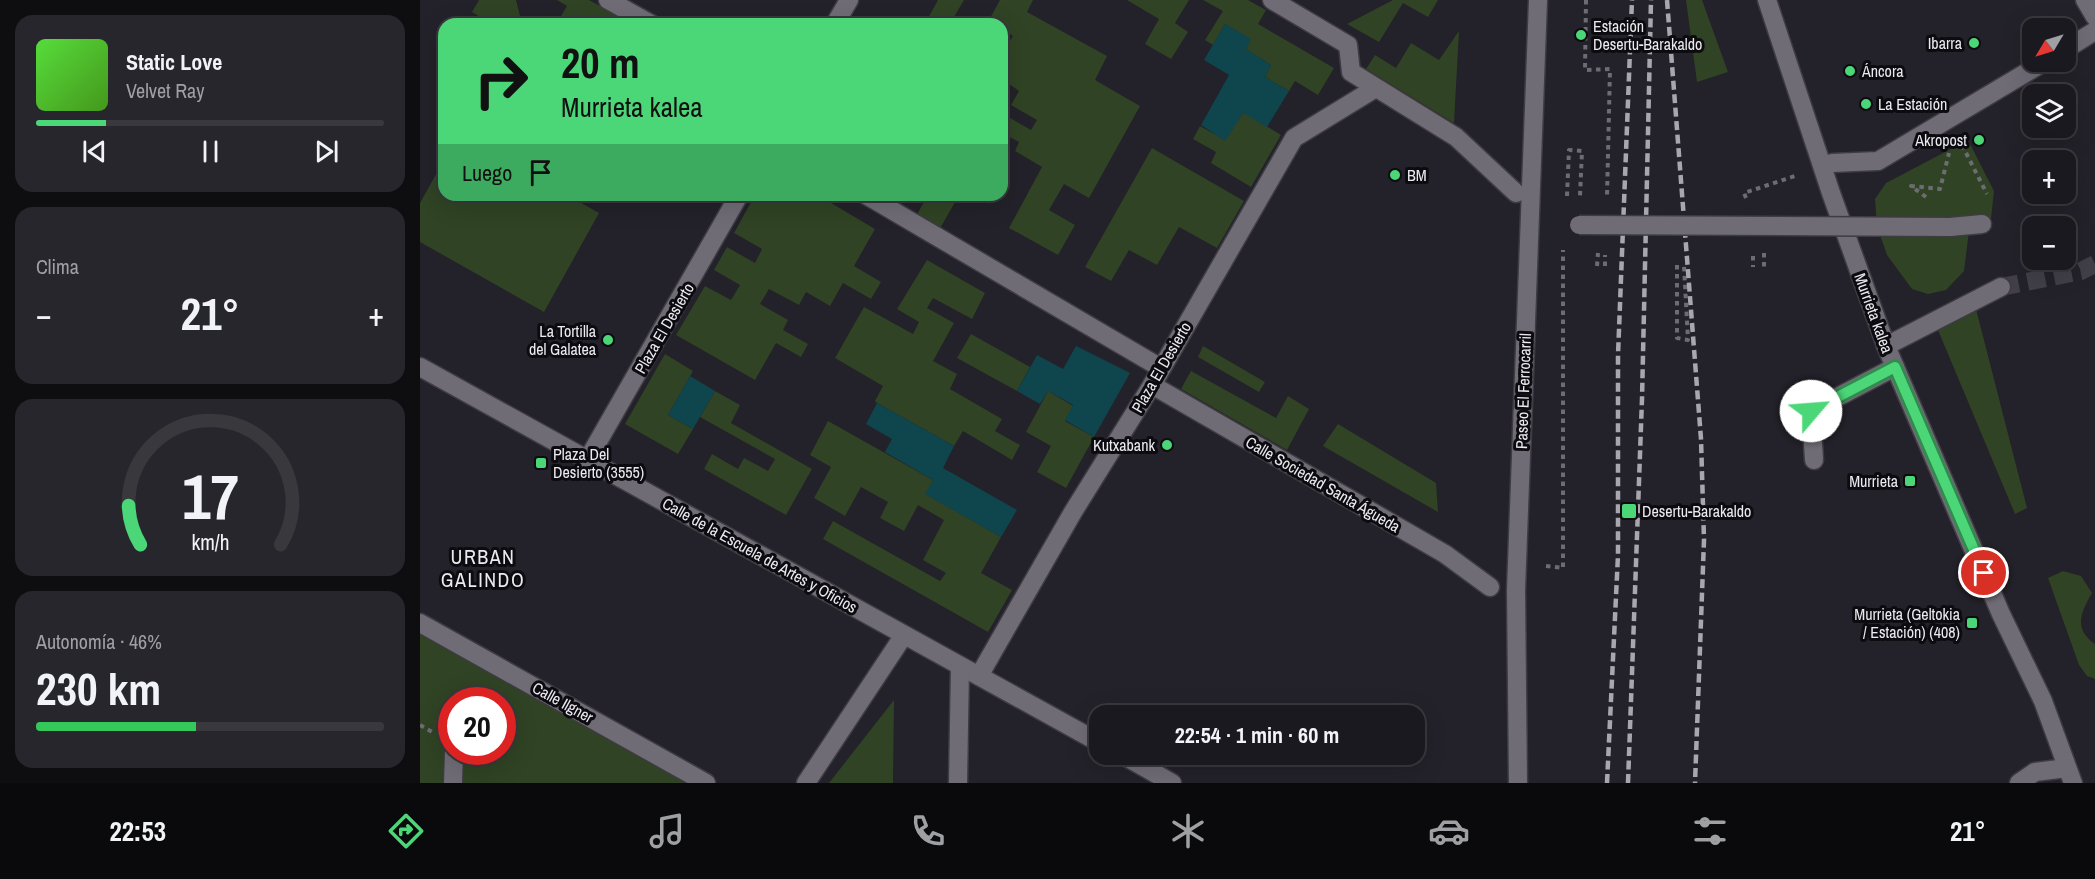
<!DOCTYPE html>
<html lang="es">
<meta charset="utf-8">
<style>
body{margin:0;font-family:"Archivo Narrow",sans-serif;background:#27262c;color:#f1f3f6;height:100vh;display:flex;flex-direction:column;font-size:22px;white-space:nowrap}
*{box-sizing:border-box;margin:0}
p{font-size:20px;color:#9fa0a4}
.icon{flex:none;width:33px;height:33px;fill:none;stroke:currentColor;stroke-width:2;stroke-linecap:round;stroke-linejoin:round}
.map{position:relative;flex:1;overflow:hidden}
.details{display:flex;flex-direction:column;gap:15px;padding:15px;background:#0e0e11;width:420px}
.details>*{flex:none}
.banner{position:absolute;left:18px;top:18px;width:570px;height:183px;border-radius:18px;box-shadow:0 6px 24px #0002,0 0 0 2px #38383d;background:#4bd677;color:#111;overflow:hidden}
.needle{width:39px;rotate:232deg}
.controls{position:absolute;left:1602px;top:18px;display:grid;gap:12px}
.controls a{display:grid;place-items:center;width:54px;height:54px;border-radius:12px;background:#1a191f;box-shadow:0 6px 24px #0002,0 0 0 2px #38383d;font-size:30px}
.speed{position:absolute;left:18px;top:687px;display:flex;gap:12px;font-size:30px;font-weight:700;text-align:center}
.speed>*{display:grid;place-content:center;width:78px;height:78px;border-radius:50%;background:#1a191f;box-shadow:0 6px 24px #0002,0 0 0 2px #38383d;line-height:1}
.speed .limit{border:9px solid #d22;background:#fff;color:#111}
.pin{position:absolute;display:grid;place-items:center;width:51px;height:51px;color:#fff;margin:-26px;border:3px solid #fff;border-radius:50%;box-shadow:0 2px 6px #0007}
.me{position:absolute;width:66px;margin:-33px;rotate:63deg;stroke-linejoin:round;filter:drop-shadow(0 0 4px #0008)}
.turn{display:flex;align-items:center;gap:21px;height:126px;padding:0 24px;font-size:27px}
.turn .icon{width:78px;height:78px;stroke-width:2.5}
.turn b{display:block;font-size:42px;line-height:51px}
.then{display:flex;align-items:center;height:57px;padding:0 24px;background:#0003;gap:12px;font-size:22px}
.big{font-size:45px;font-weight:700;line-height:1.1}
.details .widget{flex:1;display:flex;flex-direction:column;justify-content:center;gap:9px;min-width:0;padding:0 21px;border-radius:18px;background:#27262c}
.details .dial{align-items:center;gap:0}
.dial svg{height:156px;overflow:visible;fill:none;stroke:#38383d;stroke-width:7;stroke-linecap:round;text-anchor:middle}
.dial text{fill:#f1f3f6;stroke:none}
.song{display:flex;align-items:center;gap:18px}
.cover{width:72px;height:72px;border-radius:9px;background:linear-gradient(135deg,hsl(110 70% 55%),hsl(100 70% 35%))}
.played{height:6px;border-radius:3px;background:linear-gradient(90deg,#4bd677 20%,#38383d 20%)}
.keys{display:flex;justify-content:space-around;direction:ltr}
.heat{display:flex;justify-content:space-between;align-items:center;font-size:33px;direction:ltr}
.charge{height:9px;border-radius:4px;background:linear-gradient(90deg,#34c759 46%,#38383d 0)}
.trip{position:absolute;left:669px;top:705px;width:336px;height:60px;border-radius:18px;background:#1a191f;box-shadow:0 6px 24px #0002,0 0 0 2px #38383d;font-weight:700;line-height:60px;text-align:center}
.tabs{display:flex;height:96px;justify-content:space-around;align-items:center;background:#0a0a0c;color:#9fa0a4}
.tabs .icon{width:42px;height:42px}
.tabs .active{color:#4bd677}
.tabs b{font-size:27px;color:#f1f3f6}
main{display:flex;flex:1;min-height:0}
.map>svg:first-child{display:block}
.green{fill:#304324;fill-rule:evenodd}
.water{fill:#0f454c}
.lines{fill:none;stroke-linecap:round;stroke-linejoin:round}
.minor-tunnel{stroke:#413f47;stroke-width:18;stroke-dasharray:18 9;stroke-linecap:butt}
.minor-casing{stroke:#3e3b43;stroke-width:21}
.path{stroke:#6d6c73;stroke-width:4;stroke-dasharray:4.5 4.5;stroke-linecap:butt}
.minor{stroke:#6f6c76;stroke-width:18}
.rail{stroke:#a9a7ae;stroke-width:4.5;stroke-dasharray:9 4.5;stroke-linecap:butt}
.minor-bridge-casing{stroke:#3e3b43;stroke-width:21;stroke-linecap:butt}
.minor-bridge{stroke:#6f6c76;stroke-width:18}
.route-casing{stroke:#318b4d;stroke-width:15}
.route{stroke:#4bd677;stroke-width:10}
.poi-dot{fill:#4bd677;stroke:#0c0b0f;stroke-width:2}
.labels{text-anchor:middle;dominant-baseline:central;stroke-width:6;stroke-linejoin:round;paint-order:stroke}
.poi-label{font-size:16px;fill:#ebeaf0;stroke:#0c0b0f;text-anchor:start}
.street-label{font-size:16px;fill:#ebeaf0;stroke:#0c0b0f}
.quarter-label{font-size:20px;letter-spacing:1.5px;fill:#ebeaf0;stroke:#0c0b0f}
</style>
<main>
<section class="details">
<div class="widget">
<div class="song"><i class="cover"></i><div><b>Static Love</b><p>Velvet Ray</p></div></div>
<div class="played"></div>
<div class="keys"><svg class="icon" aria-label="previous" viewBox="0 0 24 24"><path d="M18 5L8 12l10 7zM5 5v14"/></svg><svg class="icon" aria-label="pause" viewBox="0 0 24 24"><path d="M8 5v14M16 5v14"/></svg><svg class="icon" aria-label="next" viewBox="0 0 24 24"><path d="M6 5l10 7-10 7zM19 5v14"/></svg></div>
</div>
<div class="widget"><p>Clima</p>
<div class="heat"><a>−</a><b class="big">21°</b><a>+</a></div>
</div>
<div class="widget dial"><svg viewBox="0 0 100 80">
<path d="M14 69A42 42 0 1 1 86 69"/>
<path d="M14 69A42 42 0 0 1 8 49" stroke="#4bd677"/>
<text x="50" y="56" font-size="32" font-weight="700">17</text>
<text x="50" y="72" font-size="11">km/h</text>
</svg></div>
<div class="widget"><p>Autonomía · 46%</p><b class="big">230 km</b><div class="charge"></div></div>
</section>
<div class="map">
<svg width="1675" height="783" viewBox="0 0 1675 783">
<rect width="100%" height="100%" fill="#232129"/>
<g class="green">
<path d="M 59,0 L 96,0 L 102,24 L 72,24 L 52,12 Z"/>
<path d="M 137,0 L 169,0 L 202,18 L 199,24 L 155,24 L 141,16 L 147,6 Z"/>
<path d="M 518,0 L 544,0 L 531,22 L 533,24 L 515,24 L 507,20 Z"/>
<path d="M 580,0 L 613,0 L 607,12 L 687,56 L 675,80 L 720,106 L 669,198 L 644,184 L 629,210 L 655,225 L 638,255 L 589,228 L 622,167 L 595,151 L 599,142 L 582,133 L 583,114 L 611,130 L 617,120 L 591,105 L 599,91 L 582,79 L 582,52 L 593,36 L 582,30 L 582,24 L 568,22 Z"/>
<path d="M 707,0 L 769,0 L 755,23 L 768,32 L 751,59 L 725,44 L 739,19 Z"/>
<path d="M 783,0 L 828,0 L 846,10 L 838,24 L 914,68 L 898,95 L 875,81 L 869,91 L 845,77 L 851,65 L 825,49 L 830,39 L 805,24 L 793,45 L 785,40 L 803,11 Z"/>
<path d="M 973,0 L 1018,0 L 1008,17 L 983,3 L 959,42 L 927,24 Z"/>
<path d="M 1266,0 L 1282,0 L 1308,72 L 1277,82 Z"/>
<path d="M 1039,31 L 1034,123 L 946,69 L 955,55 L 976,68 L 991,43 L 1019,60 Z"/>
<path d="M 823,112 L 861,135 L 831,187 L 791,163 L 796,152 L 773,139 L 780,126 L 805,140 Z"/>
<path d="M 1548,140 L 1574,191 L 1571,219 L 1549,231 L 1544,271 L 1526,290 L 1508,294 L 1492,289 L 1467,255 L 1457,226 L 1455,199 L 1466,183 Z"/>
<path d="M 732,148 L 824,201 L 797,248 L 759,227 L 737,265 L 709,250 L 691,281 L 665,267 Z"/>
<path d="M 24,160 L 24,195 L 147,195 L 179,213 L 124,312 L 0,242 L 0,203 Z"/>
<path d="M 335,195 L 408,195 L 406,200 L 455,229 L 434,266 L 461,282 L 451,299 L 423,283 L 410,306 L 386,292 L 379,305 L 349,289 L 340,304 L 368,320 L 363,330 L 388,344 L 381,357 L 356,343 L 335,380 L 256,335 L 285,286 L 311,300 L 320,285 L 294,270 L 307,247 L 335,263 L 342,249 L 314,233 Z"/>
<path d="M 508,195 L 539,195 L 518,232 L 495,218 Z"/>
<path d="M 507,260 L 565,293 L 552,319 L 513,298 L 507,308 L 534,323 L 513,361 L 537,374 L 530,389 L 582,419 L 575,431 L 600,445 L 592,460 L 543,431 L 534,446 L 457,403 L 455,401 L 463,386 L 415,358 L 444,307 L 493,334 L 499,322 L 477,309 Z"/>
<path d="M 1556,309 L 1607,508 L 1595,514 L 1518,330 Z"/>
<path d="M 551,334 L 610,367 L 597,391 L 537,358 Z"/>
<path d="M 783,346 L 845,382 L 839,392 L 778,357 Z"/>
<path d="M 245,354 L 273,371 L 248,415 L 273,429 L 258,454 L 205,424 Z"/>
<path d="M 771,371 L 856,418 L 868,396 L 889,409 L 867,450 L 761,389 Z"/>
<path d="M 295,391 L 320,405 L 311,423 L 392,469 L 366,515 L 284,469 L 292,454 L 318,469 L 324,458 L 348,471 L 355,459 L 280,417 Z"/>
<path d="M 628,391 L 653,406 L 645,421 L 674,437 L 646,488 L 617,472 L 631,446 L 606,432 Z"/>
<path d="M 408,421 L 513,480 L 506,494 L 581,537 L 561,573 L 592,590 L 568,632 L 403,539 L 413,521 L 520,581 L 526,573 L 503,560 L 524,520 L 498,505 L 484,531 L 460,518 L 468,502 L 441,487 L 425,516 L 394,498 L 411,467 L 390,455 Z"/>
<path d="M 918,424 L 1016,483 L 1018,512 L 903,446 Z"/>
<path d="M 1643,571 L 1661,576 L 1672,593 C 1661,612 1653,629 1675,644 L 1675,679 L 1667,676 L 1659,665 L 1628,578 Z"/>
<path d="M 0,622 L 286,783 L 0,783 ZM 32,700 L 82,700 L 82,752 L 32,752 Z"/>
<path d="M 474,700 L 473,783 L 409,783 Z"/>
</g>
<g class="water">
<path d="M 805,24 L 831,39 L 826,49 L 851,65 L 845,77 L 869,91 L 847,127 L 823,113 L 805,141 L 781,125 L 809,75 L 784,60 Z"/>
<path d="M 656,346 L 710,373 L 674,437 L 645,420 L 653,405 L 628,391 L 620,404 L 597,391 L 617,355 L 643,369 Z"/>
<path d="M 270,376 L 295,391 L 273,429 L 248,415 Z"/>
<path d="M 457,403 L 534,446 L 523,468 L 597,510 L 581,537 L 505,494 L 513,480 L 465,452 L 472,439 L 446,424 Z"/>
</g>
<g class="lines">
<path class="minor-tunnel" d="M 1581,287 L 1661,271 L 1675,264"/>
<g class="minor-casing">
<g id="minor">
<path d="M 188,0 L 231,24"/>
<path d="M 852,0 L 928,45 L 931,72 L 1036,137 L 1096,193"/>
<path d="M 1347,0 L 1411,193 L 1466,346 L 1581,614 L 1623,701 L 1653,783"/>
<path d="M 1665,0 L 1675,17"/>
<path d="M 415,24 L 429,0"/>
<path d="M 1646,49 L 1675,31"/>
<path d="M 1412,163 L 1458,161 L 1624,62"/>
<path d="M 446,195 L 741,368"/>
<path d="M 1530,227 L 1562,224"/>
<path d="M 1466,346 L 1581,287"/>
<path d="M 0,367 L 680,743"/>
<path d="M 732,385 L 1025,554 L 1070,587"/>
<path d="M 168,459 L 319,195"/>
<path d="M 1394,460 L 1391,411 L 1475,367"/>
<path d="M 0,623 L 286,783"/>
<path d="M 559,676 L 653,512 L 732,385 L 874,138 L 954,89"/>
<path d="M 701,754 L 752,783"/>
<path d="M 33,783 L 34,752"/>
<path d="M 386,783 L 484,635"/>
<path d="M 538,783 L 540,667"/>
<path d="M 1098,783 L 1096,590 L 1118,0"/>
<path d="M 1599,783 L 1615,772 L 1647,768"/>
</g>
</g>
<g class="path">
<path d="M 1166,0 L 1165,70 L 1190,69 L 1187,197"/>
<path d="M 1542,145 L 1567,194"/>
<path d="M 1147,196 L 1149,150 L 1162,151 L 1160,196"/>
<path d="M 1506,197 L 1491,186 L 1520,189 L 1529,153"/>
<path d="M 1326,198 L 1324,193 L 1375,176"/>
<path d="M 1344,253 L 1344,267"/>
<path d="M 1333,256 L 1333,267"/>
<path d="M 1257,265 L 1257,338 L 1268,340 L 1264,266"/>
<path d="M 1177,266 L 1178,253"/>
<path d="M 1185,266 L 1185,255"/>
<path d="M 1126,566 L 1143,568 L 1143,250"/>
<path d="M 0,725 L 12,732"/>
<path d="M 63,754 L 77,760 L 77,752"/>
</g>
<use href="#minor" class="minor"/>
<g class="rail">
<path d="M 1247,0 L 1281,439 L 1284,540 L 1275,783"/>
<path d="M 1187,783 L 1198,555 L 1198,355 L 1212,0"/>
<path d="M 1208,783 L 1222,399 L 1231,0"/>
</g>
<g class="minor-bridge-casing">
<path id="minor-bridge" d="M 1159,225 L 1530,227"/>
</g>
<use href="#minor-bridge" class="minor-bridge"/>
</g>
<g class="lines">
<g class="route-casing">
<path id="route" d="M 1391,411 L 1475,367 L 1564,573"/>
</g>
<use href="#route" class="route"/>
</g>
<g class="poi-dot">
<circle cx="1161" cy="35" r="6"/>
<circle cx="1554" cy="43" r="6"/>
<circle cx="1430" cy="71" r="6"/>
<circle cx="1446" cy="104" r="6"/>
<circle cx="1559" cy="140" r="6"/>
<circle cx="975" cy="175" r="6"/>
<circle cx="188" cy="340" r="6"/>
<circle cx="747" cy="445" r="6"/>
<rect x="115" y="457" width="12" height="12" rx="3"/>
<rect x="1484" y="475" width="12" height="12" rx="3"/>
<rect x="1201" y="503" width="16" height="16" rx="3"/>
<rect x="1546" y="617" width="12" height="12" rx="3"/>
</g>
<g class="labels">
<g class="poi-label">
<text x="1173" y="26">Estación<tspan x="1173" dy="18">Desertu-Barakaldo</tspan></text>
<text x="1542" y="43" text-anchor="end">Ibarra</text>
<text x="1442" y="71">Áncora</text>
<text x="1458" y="104">La Estación</text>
<text x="1547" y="140" text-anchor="end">Akropost</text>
<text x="987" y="175">BM</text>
<text x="176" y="331" text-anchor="end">La Tortilla<tspan x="176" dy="18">del Galatea</tspan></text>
<text x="735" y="445" text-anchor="end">Kutxabank</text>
<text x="133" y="454">Plaza Del<tspan x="133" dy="18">Desierto (3555)</tspan></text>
<text x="1478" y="481" text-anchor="end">Murrieta</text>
<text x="1222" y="511">Desertu-Barakaldo</text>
<text x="1540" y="614" text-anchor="end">Murrieta (Geltokia<tspan x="1540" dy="18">/ Estación) (408)</tspan></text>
</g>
<g class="street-label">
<text transform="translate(1454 313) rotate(70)">Murrieta kalea</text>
<text transform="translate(244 328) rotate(-60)">Plaza El Desierto</text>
<text transform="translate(741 367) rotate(-60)">Plaza El Desierto</text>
<text transform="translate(1103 391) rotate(-88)">Paseo El Ferrocarril</text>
<text transform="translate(903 484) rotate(30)">Calle Sociedad Santa Águeda</text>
<text transform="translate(340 555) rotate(29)">Calle de la Escuela de Artes y Oficios</text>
<text transform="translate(143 702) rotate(29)">Calle Ilgner</text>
</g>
<g class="quarter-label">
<text x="63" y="556">URBAN<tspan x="63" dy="23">GALINDO</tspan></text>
</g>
</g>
</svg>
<div class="controls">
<a><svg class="needle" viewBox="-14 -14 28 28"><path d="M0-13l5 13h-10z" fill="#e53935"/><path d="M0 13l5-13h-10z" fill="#9fa0a4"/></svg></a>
<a><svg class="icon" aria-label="layers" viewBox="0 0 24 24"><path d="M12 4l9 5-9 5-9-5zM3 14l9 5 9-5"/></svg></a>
<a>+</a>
<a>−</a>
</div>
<div class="speed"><div class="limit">20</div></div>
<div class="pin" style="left:1564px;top:573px;background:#d93025"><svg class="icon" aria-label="arrive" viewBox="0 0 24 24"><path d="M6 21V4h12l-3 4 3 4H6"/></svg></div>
<svg class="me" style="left:1391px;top:411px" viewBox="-20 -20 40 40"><circle r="19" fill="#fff"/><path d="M0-13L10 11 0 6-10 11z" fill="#4bd677"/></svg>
<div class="trip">22:54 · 1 min · 60 m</div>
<div class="banner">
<div class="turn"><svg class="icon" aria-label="right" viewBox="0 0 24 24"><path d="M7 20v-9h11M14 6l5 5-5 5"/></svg><div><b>20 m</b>Murrieta kalea</div></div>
<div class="then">Luego<svg class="icon" aria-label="arrive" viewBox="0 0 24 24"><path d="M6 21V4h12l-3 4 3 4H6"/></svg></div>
</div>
</div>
</main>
<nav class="tabs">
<b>22:53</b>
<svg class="icon active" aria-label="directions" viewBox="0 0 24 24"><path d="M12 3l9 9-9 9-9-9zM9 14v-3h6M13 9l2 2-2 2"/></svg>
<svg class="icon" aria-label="music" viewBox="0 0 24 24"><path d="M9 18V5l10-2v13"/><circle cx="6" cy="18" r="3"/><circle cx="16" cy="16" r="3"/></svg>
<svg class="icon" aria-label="phone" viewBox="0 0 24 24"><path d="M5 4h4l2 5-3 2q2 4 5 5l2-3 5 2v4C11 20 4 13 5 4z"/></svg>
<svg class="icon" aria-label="climate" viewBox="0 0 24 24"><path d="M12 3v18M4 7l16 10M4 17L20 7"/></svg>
<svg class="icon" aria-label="car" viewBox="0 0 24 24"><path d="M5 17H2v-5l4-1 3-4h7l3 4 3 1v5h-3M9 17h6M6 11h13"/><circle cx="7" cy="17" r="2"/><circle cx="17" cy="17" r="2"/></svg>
<svg class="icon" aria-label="filters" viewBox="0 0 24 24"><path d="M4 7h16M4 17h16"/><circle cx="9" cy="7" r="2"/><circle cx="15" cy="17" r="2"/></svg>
<b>21°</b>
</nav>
